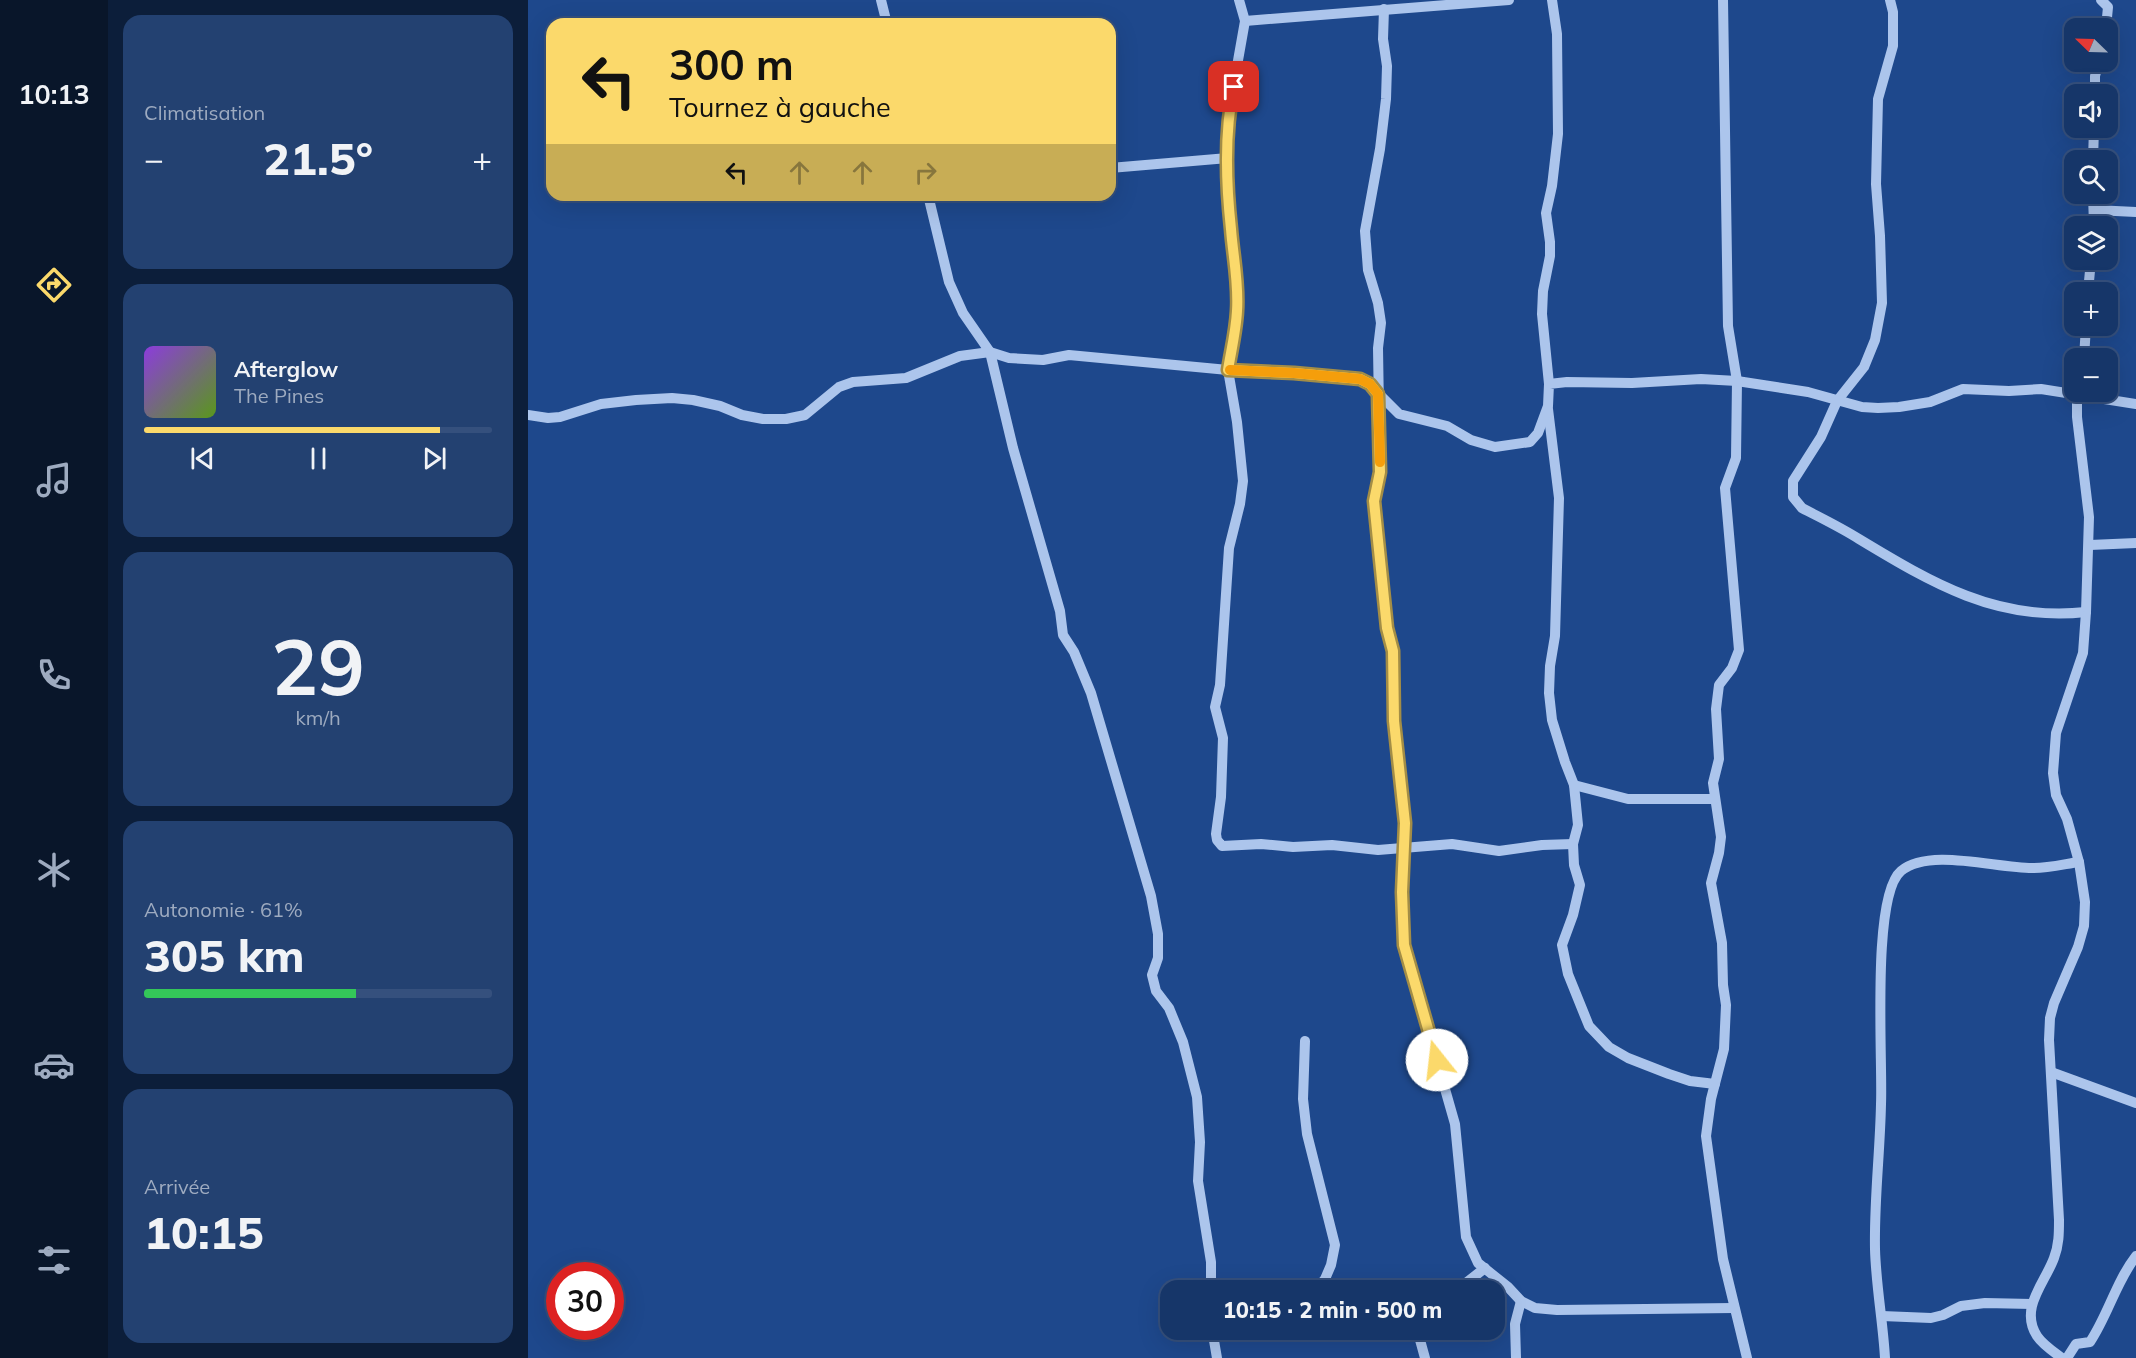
<!DOCTYPE html>
<html lang="fr">
<meta charset="utf-8">
<style>
body{margin:0;font-family:Mulish,sans-serif;background:#234171;color:#f1f3f6;height:100vh;display:flex;flex-direction:column;font-size:22px;white-space:nowrap}
*{box-sizing:border-box;margin:0}
p{font-size:20px;color:#9eabc0}
.icon{flex:none;width:33px;height:33px;fill:none;stroke:currentColor;stroke-width:2;stroke-linecap:round;stroke-linejoin:round}
.map{position:relative;flex:1;overflow:hidden}
.drawer{display:flex;flex-direction:column;gap:15px;padding:15px;background:#0c1e3a;width:420px}
.drawer>*{flex:none}
.banner{position:absolute;left:18px;top:18px;width:570px;height:183px;border-radius:18px;box-shadow:0 6px 24px #0002,0 0 0 2px #35507d;background:#fbd96b;color:#111;overflow:hidden}
.needle{width:39px;rotate:293deg}
.fabs{position:absolute;left:1536px;top:18px;display:grid;gap:12px}
.fabs a{display:grid;place-items:center;width:54px;height:54px;border-radius:12px;background:#163669;box-shadow:0 6px 24px #0002,0 0 0 2px #35507d;font-size:30px}
.speed{position:absolute;left:18px;top:1262px;display:flex;gap:12px;font-size:30px;font-weight:700;text-align:center}
.speed>*{display:grid;place-content:center;width:78px;height:78px;border-radius:50%;background:#163669;box-shadow:0 6px 24px #0002,0 0 0 2px #35507d;line-height:1}
.speed .limit{border:9px solid #d22;background:#fff;color:#111}
.pin{position:absolute;display:grid;place-items:center;width:51px;height:51px;color:#fff;margin:-26px;border-radius:12px;box-shadow:0 3px 9px #0006}
.me{position:absolute;width:66px;margin:-33px;rotate:344deg;stroke-linejoin:round;filter:drop-shadow(0 0 4px #0008)}
.turn{display:flex;align-items:center;gap:21px;height:126px;padding:0 24px;font-size:27px}
.turn .icon{width:78px;height:78px;stroke-width:2.5}
.turn b{display:block;font-size:42px;line-height:51px}
.lanes{display:flex;align-items:center;height:57px;padding:0 24px;background:#0003;justify-content:center;gap:30px;direction:ltr}
.lanes .off{opacity:.35}
.big{font-size:45px;font-weight:800;line-height:1.1}
.drawer .widget{flex:1;display:flex;flex-direction:column;justify-content:center;gap:9px;min-width:0;padding:0 21px;border-radius:18px;background:#234171}
.drawer .dial{align-items:center;gap:0}
.dial b{font-size:78px;line-height:1}
.song{display:flex;align-items:center;gap:18px}
.cover{width:72px;height:72px;border-radius:9px;background:linear-gradient(135deg,hsl(270 70% 55%),hsl(90 70% 35%))}
.played{height:6px;border-radius:3px;background:linear-gradient(90deg,#fbd96b 85%,#35507d 85%)}
.keys{display:flex;justify-content:space-around;direction:ltr}
.heat{display:flex;justify-content:space-between;align-items:center;font-size:33px;direction:ltr}
.charge{height:9px;border-radius:4px;background:linear-gradient(90deg,#34c759 61%,#35507d 0)}
.trip{position:absolute;left:632px;top:1280px;width:345px;height:60px;border-radius:18px;background:#163669;box-shadow:0 6px 24px #0002,0 0 0 2px #35507d;font-weight:800;line-height:60px;text-align:center}
main{display:flex;flex:1;min-height:0}
.tabs{display:flex;flex-direction:column;width:108px;justify-content:space-around;align-items:center;background:#09162a;color:#9eabc0}
.tabs .icon{width:42px;height:42px}
.tabs .on{color:#fbd96b}
.tabs b{font-size:27px;color:#f1f3f6}
.map>svg:first-child{display:block}
.lines{fill:none;stroke-linecap:round;stroke-linejoin:round}
.minor{stroke:#acc5ec;stroke-width:10}
.route-casing{stroke:#a38d46;stroke-width:15}
.route{stroke:#fbd96b;stroke-width:10}
.slow{stroke:#f59e0b;stroke-width:10}
</style>
<main>
<nav class="tabs">
<b>10:13</b>
<svg class="icon on" aria-label="directions" viewBox="0 0 24 24"><path d="M12 3l9 9-9 9-9-9zM9 14v-3h6M13 9l2 2-2 2"/></svg>
<svg class="icon" aria-label="music" viewBox="0 0 24 24"><path d="M9 18V5l10-2v13"/><circle cx="6" cy="18" r="3"/><circle cx="16" cy="16" r="3"/></svg>
<svg class="icon" aria-label="phone" viewBox="0 0 24 24"><path d="M5 4h4l2 5-3 2q2 4 5 5l2-3 5 2v4C11 20 4 13 5 4z"/></svg>
<svg class="icon" aria-label="climate" viewBox="0 0 24 24"><path d="M12 3v18M4 7l16 10M4 17L20 7"/></svg>
<svg class="icon" aria-label="car" viewBox="0 0 24 24"><path d="M5 17H2v-5l4-1 3-4h7l3 4 3 1v5h-3M9 17h6M6 11h13"/><circle cx="7" cy="17" r="2"/><circle cx="17" cy="17" r="2"/></svg>
<svg class="icon" aria-label="filters" viewBox="0 0 24 24"><path d="M4 7h16M4 17h16"/><circle cx="9" cy="7" r="2"/><circle cx="15" cy="17" r="2"/></svg>
</nav>
<section class="drawer">
<div class="widget"><p>Climatisation</p>
<div class="heat"><a>−</a><b class="big">21.5°</b><a>+</a></div>
</div>
<div class="widget">
<div class="song"><i class="cover"></i><div><b>Afterglow</b><p>The Pines</p></div></div>
<div class="played"></div>
<div class="keys"><svg class="icon" aria-label="previous" viewBox="0 0 24 24"><path d="M18 5L8 12l10 7zM5 5v14"/></svg><svg class="icon" aria-label="pause" viewBox="0 0 24 24"><path d="M8 5v14M16 5v14"/></svg><svg class="icon" aria-label="next" viewBox="0 0 24 24"><path d="M6 5l10 7-10 7zM19 5v14"/></svg></div>
</div>
<div class="widget dial"><b>29</b><p>km/h</p></div>
<div class="widget"><p>Autonomie · 61%</p><b class="big">305 km</b><div class="charge"></div></div>
<div class="widget"><p>Arrivée</p><b class="big">10:15</b></div>
</section>
<div class="map">
<svg width="1608" height="1358" viewBox="0 0 1608 1358">
<rect width="100%" height="100%" fill="#1e488c"/>
<g class="lines">
<g class="minor">
<path d="M 353,0 L 359,24"/>
<path d="M 711,0 L 717,21 L 703,100 L 700,158 L 703,229 L 708,269 L 709,312 L 700,370 L 709,422 L 715,481 L 712,504 L 701,548 L 692,685 L 687,707 L 695,738 L 693,797 L 688,834 L 689,840 L 694,846 L 733,844 L 765,847 L 804,845 L 850,850 L 924,844 L 971,851 L 1014,845 L 1045,844"/>
<path d="M 1195,0 L 1200,326 L 1209,381 L 1208,458 L 1197,488 L 1211,650 L 1204,668 L 1191,685 L 1188,709 L 1191,759 L 1185,783 L 1193,837 L 1191,853 L 1183,883 L 1194,943 L 1195,985 L 1198,1005 L 1196,1049 L 1183,1099 L 1178,1136 L 1195,1259 L 1219,1358"/>
<path d="M 1362,0 L 1365,12 L 1365,46 L 1350,99 L 1348,184 L 1352,236 L 1354,303 L 1347,340 L 1336,367 L 1309,401 L 1293,437 L 1265,481 L 1265,497 L 1274,508 C 1293,518 1312,527 1331,539 C 1404,583 1469,622 1558,612"/>
<path d="M 1573,0 L 1580,7 L 1578,28"/>
<path d="M 856,9 L 855,39 L 859,66 L 858,99 L 852,149 L 837,231 L 840,270 L 850,303 L 853,323 L 850,348 L 852,472 L 846,501 L 859,628 L 865,651 L 866,721 L 877,823 L 874,892 L 876,945 L 927,1124 L 938,1237 L 950,1263 L 980,1287 L 993,1301 L 1007,1308 L 1029,1310 L 1206,1308"/>
<path d="M 717,21 L 981,0"/>
<path d="M 1567,94 L 1567,76 L 1571,62"/>
<path d="M 1565,160 L 1566,128"/>
<path d="M 582,168 L 700,158"/>
<path d="M 1565,194 L 1566,226"/>
<path d="M 400,195 L 421,282 L 435,313 L 462,352 L 485,448 L 532,611 L 535,635 L 546,652 L 563,693 L 623,896 L 630,934 L 630,958 L 624,975 L 628,991 L 641,1008 L 655,1042 L 669,1097 L 672,1142 L 670,1181 L 683,1262 L 683,1290"/>
<path d="M 1567,210 L 1608,212"/>
<path d="M 1560,292 L 1563,260"/>
<path d="M 1556,358 L 1558,326"/>
<path d="M 1021,384 L 1014,314 L 1015,291 L 1022,256 L 1022,242 L 1018,213 L 1024,186 L 1030,134 L 1029,34 L 1024,0"/>
<path d="M 1020,409 L 1031,498 L 1027,636 L 1022,666 L 1021,693 L 1024,720 L 1037,762 L 1046,785 L 1050,825 L 1045,844 L 1046,865 L 1052,885 L 1045,915 L 1034,945 L 1040,974 L 1061,1026 L 1081,1047 L 1100,1058 L 1141,1074 L 1162,1081 L 1187,1084"/>
<path d="M 0,415 L 20,418 L 32,417 L 73,404 L 108,400 L 144,398 L 165,400 L 192,406 L 214,415 L 235,419 L 258,419 L 277,415 L 311,387 L 325,382 L 378,378 L 432,356 L 462,352 L 481,358 L 515,360 L 541,355 L 700,370 L 766,373 L 832,379 L 841,384 L 871,414 L 919,426 L 943,440 L 967,447 L 1002,442 L 1010,433 L 1020,406 L 1021,384 L 1039,382 L 1104,383 L 1173,379 L 1209,381 L 1280,392 L 1334,407 L 1350,408 L 1371,407 L 1402,402 L 1435,389 L 1481,391 L 1513,389 L 1608,404"/>
<path d="M 1562,545 L 1608,543"/>
<path d="M 1046,785 L 1100,799 L 1186,799"/>
<path d="M 1523,1072 L 1608,1103"/>
<path d="M 773,1290 L 792,1285 L 797,1279 L 803,1265 L 807,1245 L 779,1134 L 775,1099 L 777,1041"/>
<path d="M 929,1290 L 957,1268"/>
<path d="M 1354,1316 L 1403,1318 L 1415,1315 L 1433,1306 L 1457,1303 L 1504,1304"/>
<path d="M 684,1329 L 689,1358"/>
<path d="M 889,1329 L 897,1358"/>
<path d="M 988,1358 L 987,1324 L 993,1301"/>
<path d="M 1357,1358 C 1355,1322 1348,1286 1347,1249 C 1346,1201 1352,1153 1353,1104 C 1355,1062 1343,896 1373,871 C 1402,847 1470,869 1506,868 C 1521,868 1537,864 1551,862"/>
<path d="M 1534,1358 C 1526,1352 1515,1345 1509,1336 C 1491,1308 1517,1283 1526,1258 C 1531,1245 1531,1233 1531,1220 L 1521,1040 L 1522,1018 L 1526,1003 L 1550,947 L 1556,926 L 1557,902 L 1551,862 L 1539,819 L 1528,795 L 1525,773 L 1528,733 L 1555,653 L 1558,612 L 1561,517 L 1549,417 L 1549,392"/>
<path d="M 1539,1358 L 1548,1344 L 1562,1342 C 1580,1315 1588,1282 1608,1256"/>
</g>
</g>
<g class="lines">
<g class="route-casing">
<path id="route" d="M 706,87 C 696,132 698,183 703,229 C 705,256 711,283 709,311 C 708,331 703,351 700,370 L 766,373 L 832,379 L 842,384 L 850,394 L 852,472 L 846,501 L 859,628 L 865,651 L 866,721 L 877,823 L 874,892 L 876,945 L 909,1060"/>
</g>
<use href="#route" class="route"/>
<path class="slow" d="M 702,370 L 766,373 L 832,379 L 842,384 L 850,394 L 852,462"/>
</g>
</svg>
<div class="fabs">
<a><svg class="needle" viewBox="-14 -14 28 28"><path d="M0-13l5 13h-10z" fill="#e53935"/><path d="M0 13l5-13h-10z" fill="#9eabc0"/></svg></a>
<a><svg class="icon" aria-label="sound" viewBox="0 0 24 24"><path d="M4 9h4l5-4v14l-5-4H4zM17 9q2 3 0 6"/></svg></a>
<a><svg class="icon" aria-label="search" viewBox="0 0 24 24"><circle cx="10" cy="10" r="6"/><path d="M15 15l6 6"/></svg></a>
<a><svg class="icon" aria-label="layers" viewBox="0 0 24 24"><path d="M12 4l9 5-9 5-9-5zM3 14l9 5 9-5"/></svg></a>
<a>+</a>
<a>−</a>
</div>
<div class="speed"><div class="limit">30</div></div>
<div class="pin" style="left:706px;top:87px;background:#d93025"><svg class="icon" aria-label="arrive" viewBox="0 0 24 24"><path d="M6 21V4h12l-3 4 3 4H6"/></svg></div>
<svg class="me" style="left:909px;top:1060px" viewBox="-20 -20 40 40"><circle r="19" fill="#fff"/><path d="M0-13L10 11 0 6-10 11z" fill="#fbd96b"/></svg>
<div class="trip">10:15 · 2 min · 500 m</div>
<div class="banner">
<div class="turn"><svg class="icon" aria-label="left" viewBox="0 0 24 24"><path d="M17 20v-9H6M10 6l-5 5 5 5"/></svg><div><b>300 m</b>Tournez à gauche</div></div>
<div class="lanes"><svg class="icon" aria-label="left" viewBox="0 0 24 24"><path d="M17 20v-9H6M10 6l-5 5 5 5"/></svg><svg class="icon off" aria-label="ahead" viewBox="0 0 24 24"><path d="M12 20V5M6 11l6-6 6 6"/></svg><svg class="icon off" aria-label="ahead" viewBox="0 0 24 24"><path d="M12 20V5M6 11l6-6 6 6"/></svg><svg class="icon off" aria-label="right" viewBox="0 0 24 24"><path d="M7 20v-9h11M14 6l5 5-5 5"/></svg></div>
</div>
</div>
</main>
